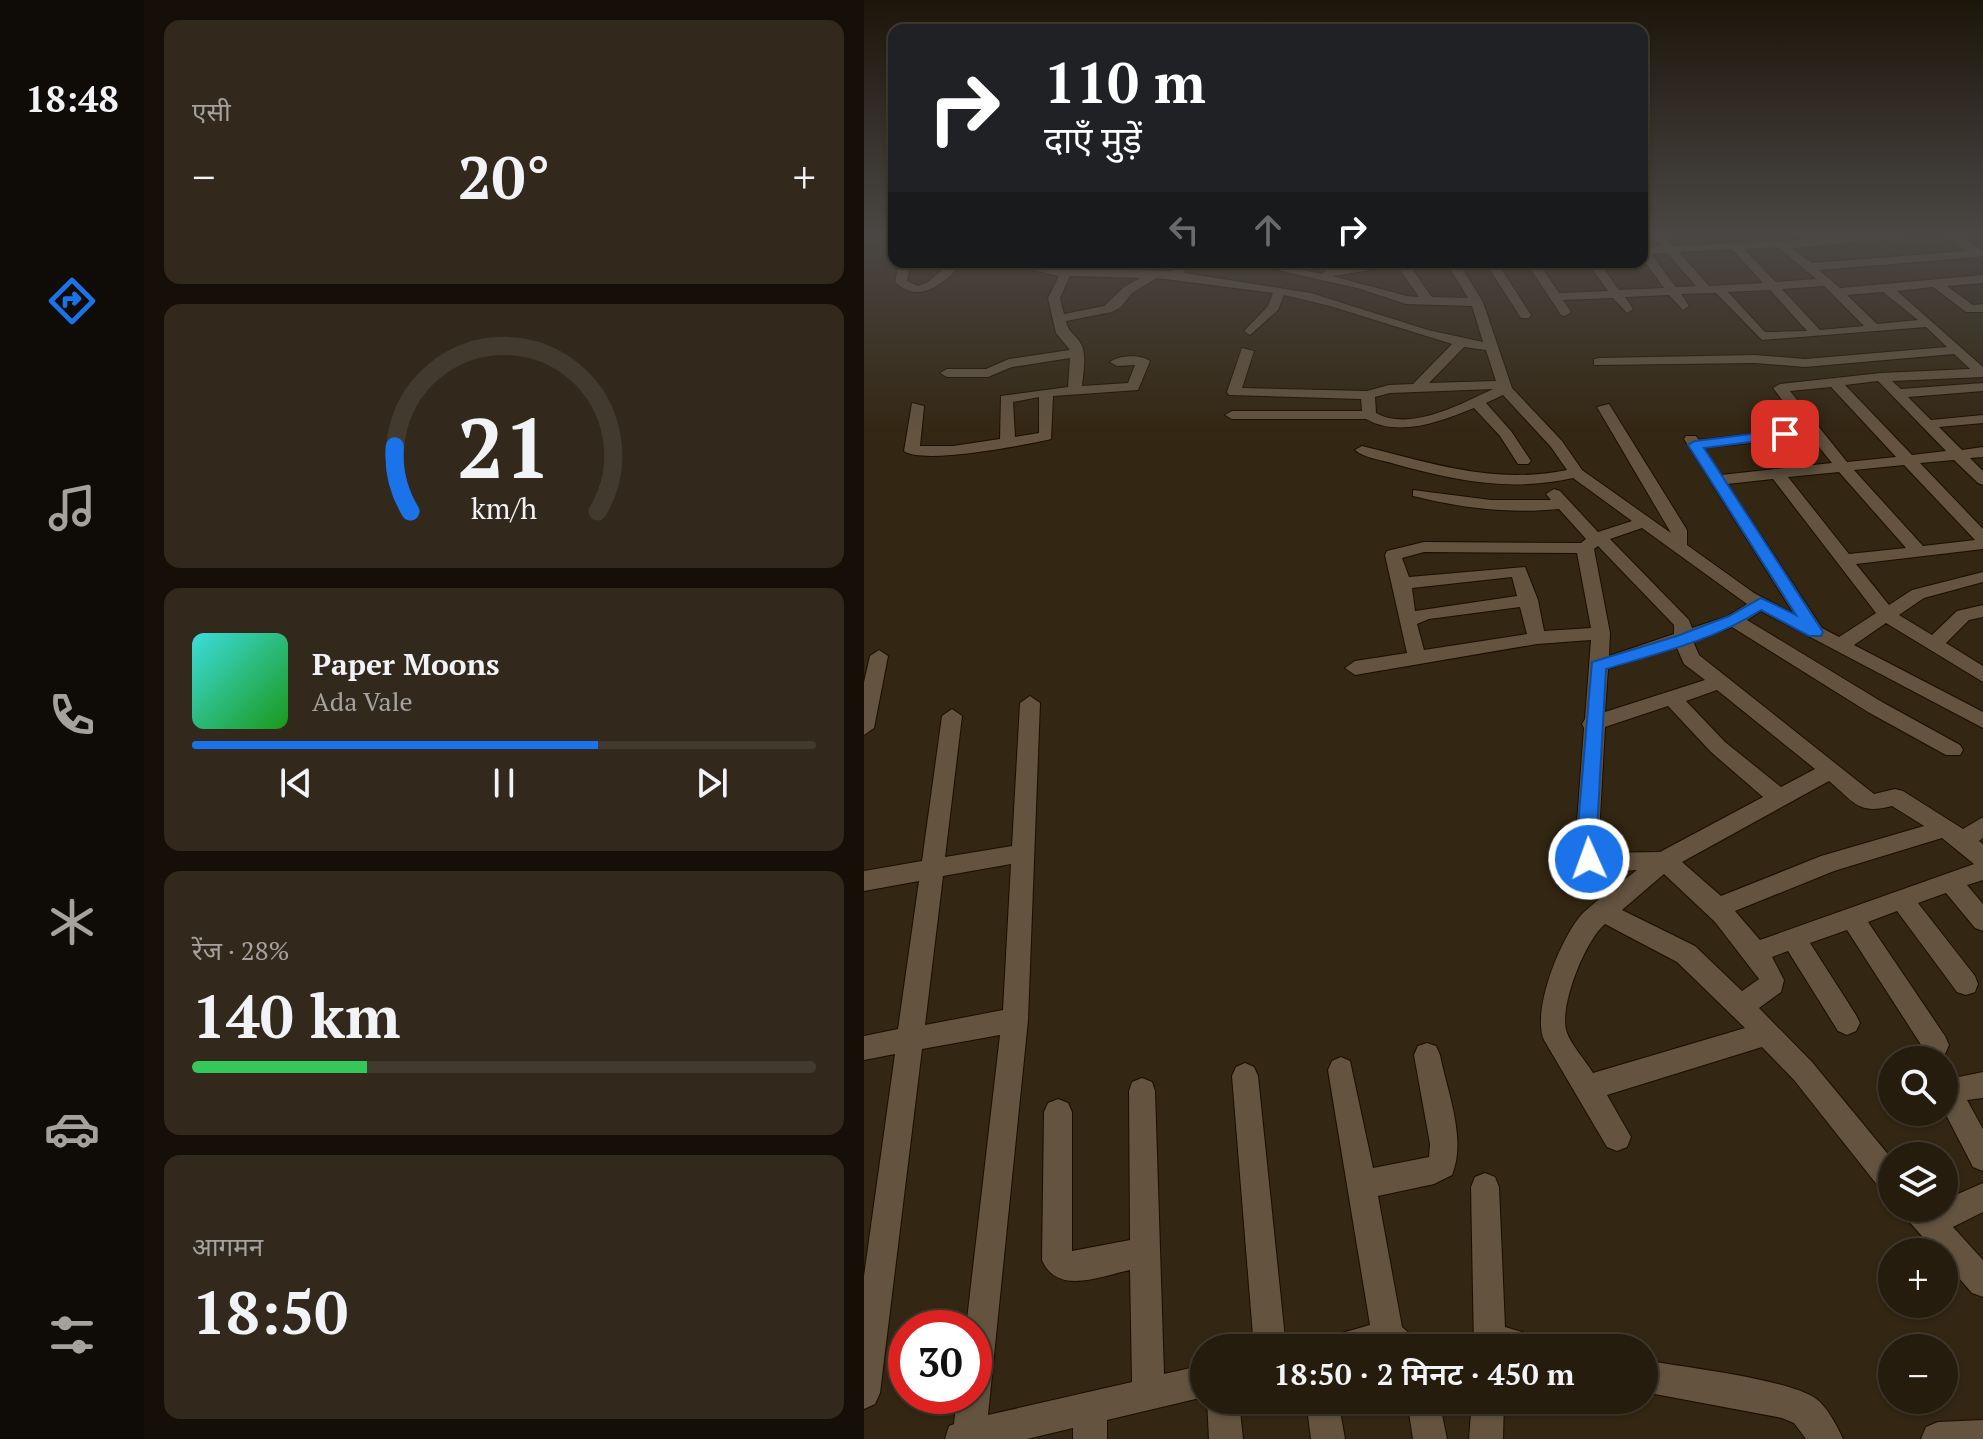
<!DOCTYPE html>
<html lang="hi">
<meta charset="utf-8">
<style>
body{margin:0;font-family:"PT Serif","Noto Sans Devanagari",serif;background:#32291c;color:#f1f3f6;height:100vh;display:flex;flex-direction:column;font-size:30px;white-space:nowrap}
*{box-sizing:border-box;margin:0}
p{font-size:26px;color:#a4a19e}
.icon{flex:none;width:44px;height:44px;fill:none;stroke:currentColor;stroke-width:2;stroke-linecap:round;stroke-linejoin:round}
.map{position:relative;flex:1;overflow:hidden}
.side{display:flex;flex-direction:column;gap:20px;padding:20px;background:#150f08;width:720px}
.side>*{flex:none}
.banner{position:absolute;left:24px;top:24px;width:760px;height:244px;border-radius:16px;box-shadow:0 2px 6px #0004,0 0 0 2px #423a2e;background:#202124;color:#fff;overflow:hidden}
.controls{position:absolute;left:1014px;top:1046px;display:grid;gap:16px}
.controls a{display:grid;place-items:center;width:80px;height:80px;border-radius:50%;background:#261c0e;box-shadow:0 2px 6px #0004,0 0 0 2px #423a2e;font-size:40px}
.speed{position:absolute;left:24px;top:1310px;display:flex;gap:16px;font-size:40px;font-weight:700;text-align:center}
.speed>*{display:grid;place-content:center;width:104px;height:104px;border-radius:50%;background:#261c0e;box-shadow:0 2px 6px #0004,0 0 0 2px #423a2e;line-height:1}
.speed .limit{border:12px solid #d22;background:#fff;color:#111}
.pin{position:absolute;display:grid;place-items:center;width:68px;height:68px;color:#fff;margin:-34px;border-radius:16px;box-shadow:0 4px 12px #0006}
.me{position:absolute;width:88px;margin:-44px;rotate:358deg;stroke-linejoin:round;filter:drop-shadow(0 0 6px #0008)}
.turn{display:flex;align-items:center;gap:28px;height:168px;padding:0 24px;font-size:36px}
.turn .icon{width:104px;height:104px;stroke-width:2.5}
.turn b{display:block;font-size:56px;line-height:68px}
.lanes{display:flex;align-items:center;height:76px;padding:0 24px;background:#0003;justify-content:center;gap:40px;direction:ltr}
.lanes .off{opacity:.35}
.big{font-size:60px;font-weight:600;line-height:1.1}
.side .tile{flex:1;display:flex;flex-direction:column;justify-content:center;gap:12px;min-width:0;padding:0 28px;border-radius:16px;background:#32291c}
.side .dial{align-items:center;gap:0}
.dial svg{height:208px;overflow:visible;fill:none;stroke:#423a2e;stroke-width:7;stroke-linecap:round;text-anchor:middle}
.dial text{fill:#f1f3f6;stroke:none}
.song{display:flex;align-items:center;gap:24px}
.cover{width:96px;height:96px;border-radius:12px;background:linear-gradient(135deg,hsl(180 70% 55%),hsl(120 70% 35%))}
.played{height:8px;border-radius:4px;background:linear-gradient(90deg,#1a73e8 65%,#423a2e 65%)}
.keys{display:flex;justify-content:space-around;direction:ltr}
.heat{display:flex;justify-content:space-between;align-items:center;font-size:44px;direction:ltr}
.charge{height:12px;border-radius:6px;background:linear-gradient(90deg,#34c759 28%,#423a2e 0)}
.trip{position:absolute;left:326px;top:1334px;width:468px;height:80px;border-radius:40px;background:#261c0e;box-shadow:0 2px 6px #0004,0 0 0 2px #423a2e;font-weight:600;line-height:80px;text-align:center}
main{display:flex;flex:1;min-height:0}
.tab-bar{display:flex;flex-direction:column;width:144px;justify-content:space-around;align-items:center;background:#0f0b06;color:#a4a19e}
.tab-bar .icon{width:56px;height:56px}
.tab-bar .selected{color:#1a73e8}
.tab-bar b{font-size:36px;color:#f1f3f6}
.map>svg:first-child{display:block}
.lines{fill:none;stroke-linecap:round;stroke-linejoin:round}
.minor-casing{stroke:#1b0e00;stroke-width:2}
.minor{fill:#63533f;fill-rule:evenodd}
.route{fill:#1a73e8;stroke:#114b97;stroke-width:2}
</style>
<main>
<nav class="tab-bar">
<b>18:48</b>
<svg class="icon selected" aria-label="directions" viewBox="0 0 24 24"><path d="M12 3l9 9-9 9-9-9zM9 14v-3h6M13 9l2 2-2 2"/></svg>
<svg class="icon" aria-label="music" viewBox="0 0 24 24"><path d="M9 18V5l10-2v13"/><circle cx="6" cy="18" r="3"/><circle cx="16" cy="16" r="3"/></svg>
<svg class="icon" aria-label="phone" viewBox="0 0 24 24"><path d="M5 4h4l2 5-3 2q2 4 5 5l2-3 5 2v4C11 20 4 13 5 4z"/></svg>
<svg class="icon" aria-label="climate" viewBox="0 0 24 24"><path d="M12 3v18M4 7l16 10M4 17L20 7"/></svg>
<svg class="icon" aria-label="car" viewBox="0 0 24 24"><path d="M5 17H2v-5l4-1 3-4h7l3 4 3 1v5h-3M9 17h6M6 11h13"/><circle cx="7" cy="17" r="2"/><circle cx="17" cy="17" r="2"/></svg>
<svg class="icon" aria-label="filters" viewBox="0 0 24 24"><path d="M4 7h16M4 17h16"/><circle cx="9" cy="7" r="2"/><circle cx="15" cy="17" r="2"/></svg>
</nav>
<section class="side">
<div class="tile"><p>एसी</p>
<div class="heat"><a>−</a><b class="big">20°</b><a>+</a></div>
</div>
<div class="tile dial"><svg viewBox="0 0 100 80">
<path d="M14 69A42 42 0 1 1 86 69"/>
<path d="M14 69A42 42 0 0 1 8 44" stroke="#1a73e8"/>
<text x="50" y="56" font-size="32" font-weight="700">21</text>
<text x="50" y="72" font-size="11">km/h</text>
</svg></div>
<div class="tile">
<div class="song"><i class="cover"></i><div><b>Paper Moons</b><p>Ada Vale</p></div></div>
<div class="played"></div>
<div class="keys"><svg class="icon" aria-label="previous" viewBox="0 0 24 24"><path d="M18 5L8 12l10 7zM5 5v14"/></svg><svg class="icon" aria-label="pause" viewBox="0 0 24 24"><path d="M8 5v14M16 5v14"/></svg><svg class="icon" aria-label="next" viewBox="0 0 24 24"><path d="M6 5l10 7-10 7zM19 5v14"/></svg></div>
</div>
<div class="tile"><p>रेंज · 28%</p><b class="big">140 km</b><div class="charge"></div></div>
<div class="tile"><p>आगमन</p><b class="big">18:50</b></div>
</section>
<div class="map">
<svg width="1119" height="1439" viewBox="0 0 1119 1439">
<rect width="100%" height="100%" fill="#332612"/>
<g class="lines">
<g class="minor-casing">
<g id="minor">
<path d="M 787,233 L 798,233 L 809,246 L 940,240 L 936,233 L 947,233 L 951,239 L 1071,233 L 1066,236 L 928,248 L 948,263 L 1102,251 L 1079,233 L 1091,233 L 1119,250 L 1119,256 L 1113,257 L 955,270 L 976,288 L 1119,275 L 1119,283 L 1083,286 L 1109,305 L 1119,304 L 1119,312 L 1102,312 L 1069,287 L 1033,291 L 1119,367 L 1119,377 L 1028,381 L 1037,389 L 1119,383 L 1119,391 L 1044,397 L 1067,420 L 1119,415 L 1119,423 L 1075,427 L 1098,450 L 1119,447 L 1119,457 L 1106,458 L 1119,471 L 1119,485 L 1114,483 L 1090,460 L 1056,463 L 1119,529 L 1119,549 L 992,564 L 1025,605 L 1048,590 L 1119,572 L 1119,582 L 1060,598 L 1035,615 L 1068,635 L 1093,611 L 1119,605 L 1119,617 L 1105,620 L 1082,643 L 1119,666 L 1119,682 L 1022,623 L 990,645 L 1119,712 L 1119,728 L 897,611 L 883,620 L 1018,702 L 1096,745 L 1099,750 L 1096,755 L 1082,755 L 1004,712 L 868,627 L 829,641 L 835,655 L 1010,794 L 1031,789 L 1039,791 L 1099,829 L 1119,817 L 1119,838 L 1115,841 L 1119,844 L 1119,880 L 1103,885 L 1119,904 L 1119,931 L 1111,928 L 1082,893 L 1054,903 L 1111,976 L 1114,984 L 1111,992 L 1102,995 L 1093,992 L 1033,911 L 1004,922 L 1081,1036 L 1085,1045 L 1081,1054 L 1072,1057 L 1063,1054 L 983,930 L 946,943 L 992,1015 L 996,1023 L 992,1031 L 983,1035 L 974,1031 L 924,951 L 908,957 L 920,980 L 917,992 L 895,1008 L 948,1062 L 1028,1159 L 1028,1195 L 1018,1191 L 930,1080 L 898,1047 L 743,1095 L 767,1137 L 763,1147 L 753,1151 L 743,1147 L 680,1040 C 667,1011 697,936 719,913 C 735,898 755,884 773,870 L 743,872 L 717,865 L 711,849 L 720,728 L 718,724 L 721,719 L 727,640 L 673,644 L 491,675 L 481,668 L 491,661 L 543,653 L 521,555 L 523,551 L 560,542 L 717,543 L 722,539 L 695,509 C 646,514 597,508 549,496 L 549,490 L 627,500 L 687,500 L 682,494 L 690,489 L 696,491 L 734,532 L 768,521 L 709,478 C 647,492 592,481 531,464 C 518,460 500,458 491,450 L 498,446 C 567,463 631,485 703,470 L 687,447 L 639,395 L 622,403 L 647,431 L 667,461 L 664,464 L 654,464 L 636,436 L 610,408 C 578,421 535,438 502,419 L 368,419 L 361,415 L 368,411 L 498,411 L 497,399 L 365,395 L 363,392 L 378,348 L 390,351 L 378,388 L 503,391 L 525,385 L 549,384 L 588,344 L 466,306 L 420,295 L 414,310 L 386,335 L 380,331 L 404,306 L 409,293 L 293,278 L 268,293 L 257,307 L 248,312 L 202,321 C 204,333 212,334 217,344 C 223,355 219,374 218,386 L 264,383 L 271,365 L 253,366 L 246,362 C 255,355 277,354 286,361 L 274,390 L 189,396 L 187,439 C 162,445 58,465 40,451 L 48,403 L 60,406 L 56,446 L 89,446 L 136,439 L 137,396 L 204,387 L 206,358 L 148,367 L 124,377 L 83,377 L 76,373 L 83,369 L 122,369 L 145,359 L 206,350 L 192,333 L 184,298 L 195,276 L 133,262 L 155,262 L 184,268 L 308,271 L 312,262 L 322,262 L 320,273 L 447,293 L 564,330 L 619,342 L 608,306 L 542,304 L 493,288 L 377,262 L 400,262 L 458,274 L 463,269 L 514,262 L 543,262 L 568,297 L 604,298 L 582,262 L 594,262 L 619,302 L 648,388 L 698,441 L 718,470 L 807,533 L 733,407 L 745,404 L 823,530 L 823,545 L 890,593 L 930,614 L 820,439 L 822,436 L 832,436 L 835,440 L 940,428 L 909,388 L 916,384 L 1017,373 L 1106,369 L 1090,354 L 941,367 L 891,363 L 730,365 L 730,359 L 735,358 L 891,355 L 941,359 L 1083,347 L 1062,327 L 898,340 L 852,293 L 817,294 L 825,306 L 819,310 L 805,295 L 761,297 L 769,309 L 763,313 L 749,298 L 699,300 L 707,312 L 701,316 L 697,315 L 662,262 L 674,262 L 695,293 L 744,291 L 723,262 L 735,262 L 755,290 L 800,288 L 778,258 L 778,248 L 798,246 ZM 914,247 L 952,279 L 912,282 L 880,249 ZM 868,249 L 899,283 L 845,286 L 815,252 ZM 803,253 L 832,286 L 812,287 L 787,254 ZM 533,266 L 555,297 L 543,296 L 468,276 ZM 206,276 L 276,278 L 260,287 L 240,306 L 200,314 L 196,298 ZM 960,286 L 1000,326 L 956,330 L 918,289 ZM 906,290 L 943,331 L 901,332 L 864,292 ZM 1019,292 L 1054,320 L 1013,324 L 983,295 ZM 600,347 L 622,350 L 632,381 L 565,383 ZM 1014,381 L 1082,451 L 1048,455 L 981,385 ZM 967,387 L 1032,457 L 983,462 L 926,391 ZM 629,389 C 597,404 546,432 512,413 L 511,397 L 526,393 ZM 175,397 L 175,433 L 151,437 L 149,402 ZM 946,436 L 968,463 L 857,475 L 840,448 ZM 1040,465 L 1111,540 L 1059,546 L 990,470 ZM 975,472 L 1042,548 L 985,554 L 924,477 ZM 909,479 L 1012,613 L 975,637 L 958,628 L 863,484 ZM 778,528 L 883,604 L 864,616 L 828,628 L 825,620 L 746,539 ZM 734,546 L 810,625 L 810,634 L 745,656 L 746,633 L 730,549 ZM 560,552 L 713,553 L 727,628 L 680,631 L 674,600 L 661,567 L 545,577 L 538,558 ZM 648,577 L 653,596 L 551,611 L 548,588 ZM 656,607 L 663,634 L 560,650 L 553,624 L 565,619 ZM 812,646 L 820,664 L 841,680 L 741,712 L 744,669 ZM 853,690 L 951,769 L 917,787 L 861,742 L 822,701 ZM 804,706 L 847,752 L 899,797 L 796,852 L 734,853 L 741,727 ZM 965,781 C 990,802 994,815 1028,806 L 1060,826 L 957,856 L 857,896 L 818,862 ZM 1078,838 L 1110,864 L 896,940 L 871,911 L 970,871 ZM 800,874 L 851,922 L 895,979 L 878,991 L 831,946 L 758,910 ZM 741,924 L 813,962 L 881,1028 L 729,1073 C 722,1061 706,1044 702,1030 C 696,1004 721,941 741,924 Z"/>
<path d="M 35,262 L 47,262 L 43,281 L 54,286 L 64,282 L 87,262 L 100,262 C 81,282 56,306 31,282 Z"/>
<path d="M 621,262 L 633,262 L 667,315 L 665,318 L 657,318 Z"/>
<path d="M 15,650 L 24,656 L 10,728 L 0,735 L 0,682 L 6,656 Z"/>
<path d="M 166,696 L 176,703 L 164,1020 L 124,1415 L 268,1382 L 266,1270 C 237,1276 193,1296 178,1260 L 180,1112 L 184,1103 L 194,1099 L 204,1103 L 208,1112 L 208,1251 L 266,1240 L 265,1091 L 268,1082 L 278,1078 L 288,1082 L 291,1091 L 300,1374 L 340,1365 L 340,1397 L 243,1420 L 243,1439 L 209,1439 L 209,1428 L 163,1439 L 81,1439 L 85,1426 L 90,1424 L 93,1396 L 110,1396 L 110,1328 L 102,1328 L 136,1035 L 58,1049 L 16,1393 L 11,1404 L 0,1409 L 0,1276 L 31,1054 L 0,1060 L 0,1036 L 34,1029 L 55,881 L 0,891 L 0,871 L 58,861 L 78,716 L 88,709 L 98,716 L 81,857 L 148,846 L 156,703 ZM 147,864 L 139,1010 L 61,1025 L 79,876 Z"/>
<path d="M 563,1043 L 572,1046 L 576,1055 C 583,1091 603,1139 588,1175 L 570,1184 L 514,1196 L 538,1327 L 549,1337 L 554,1348 L 459,1348 L 464,1337 L 506,1325 L 464,1070 L 468,1061 L 477,1057 L 486,1061 L 509,1168 L 565,1157 L 566,1144 L 550,1055 L 554,1046 Z"/>
<path d="M 381,1063 L 390,1067 L 394,1076 L 422,1348 L 390,1348 L 368,1076 L 372,1067 Z"/>
<path d="M 1119,1072 L 1119,1098 L 1103,1100 L 1119,1129 L 1119,1171 L 1109,1167 L 1080,1111 L 1080,1080 Z"/>
<path d="M 621,1173 L 631,1177 L 635,1187 L 641,1327 L 674,1337 L 679,1348 L 610,1348 L 607,1187 L 611,1177 Z"/>
<path d="M 1119,1183 L 1119,1212 L 1089,1227 L 1119,1260 L 1119,1297 L 1108,1293 L 1080,1261 L 1080,1252 L 1072,1252 L 1042,1218 L 1037,1208 L 1080,1208 L 1080,1200 Z"/>
<path d="M 780,1360 C 818,1367 923,1379 951,1398 C 963,1406 973,1426 979,1439 L 942,1439 L 930,1423 L 918,1418 L 780,1392 Z"/>
<path d="M 343,1400 L 375,1400 L 379,1439 L 345,1439 Z"/>
<path d="M 442,1400 L 474,1400 L 481,1439 L 447,1439 Z"/>
<path d="M 543,1400 L 575,1400 L 583,1439 L 549,1439 Z"/>
<path d="M 608,1400 L 640,1400 L 639,1439 L 605,1439 Z"/>
<path d="M 1119,1420 L 1119,1439 L 1057,1439 L 1062,1427 L 1074,1422 Z"/>
</g>
</g>
<use href="#minor" class="minor"/>
</g>
<linearGradient id="sky" x2="0" y2="1"><stop stop-color="#1c150a"/><stop offset="0.54" stop-color="#4a4744"/><stop offset="1" stop-color="#4a4744" stop-opacity="0"/></linearGradient>
<rect width="1119" height="435" fill="url(#sky)"/>
<path class="route" d="M 921,430 L 926,432 L 926,437 L 840,448 L 959,632 L 957,636 L 945,636 L 897,610 C 850,640 795,653 742,669 L 732,849 L 735,859 L 725,867 L 717,865 L 712,849 L 728,662 L 813,636 L 865,616 L 897,598 L 932,615 L 824,445 L 831,441 Z"/>
</svg>
<div class="controls">
<a><svg class="icon" aria-label="search" viewBox="0 0 24 24"><circle cx="10" cy="10" r="6"/><path d="M15 15l6 6"/></svg></a>
<a><svg class="icon" aria-label="layers" viewBox="0 0 24 24"><path d="M12 4l9 5-9 5-9-5zM3 14l9 5 9-5"/></svg></a>
<a>+</a>
<a>−</a>
</div>
<div class="speed"><div class="limit">30</div></div>
<div class="pin" style="left:921px;top:434px;background:#d93025"><svg class="icon" aria-label="arrive" viewBox="0 0 24 24"><path d="M6 21V4h12l-3 4 3 4H6"/></svg></div>
<svg class="me" style="left:725px;top:859px" viewBox="-20 -20 40 40"><circle r="17" fill="#1a73e8" stroke="#fff" stroke-width="3"/><path d="M0-11L8 9 0 5-8 9z" fill="#fff"/></svg>
<div class="trip">18:50 · 2 मिनट · 450 m</div>
<div class="banner">
<div class="turn"><svg class="icon" aria-label="right" viewBox="0 0 24 24"><path d="M7 20v-9h11M14 6l5 5-5 5"/></svg><div><b>110 m</b>दाएँ मुड़ें</div></div>
<div class="lanes"><svg class="icon off" aria-label="left" viewBox="0 0 24 24"><path d="M17 20v-9H6M10 6l-5 5 5 5"/></svg><svg class="icon off" aria-label="ahead" viewBox="0 0 24 24"><path d="M12 20V5M6 11l6-6 6 6"/></svg><svg class="icon" aria-label="right" viewBox="0 0 24 24"><path d="M7 20v-9h11M14 6l5 5-5 5"/></svg></div>
</div>
</div>
</main>
